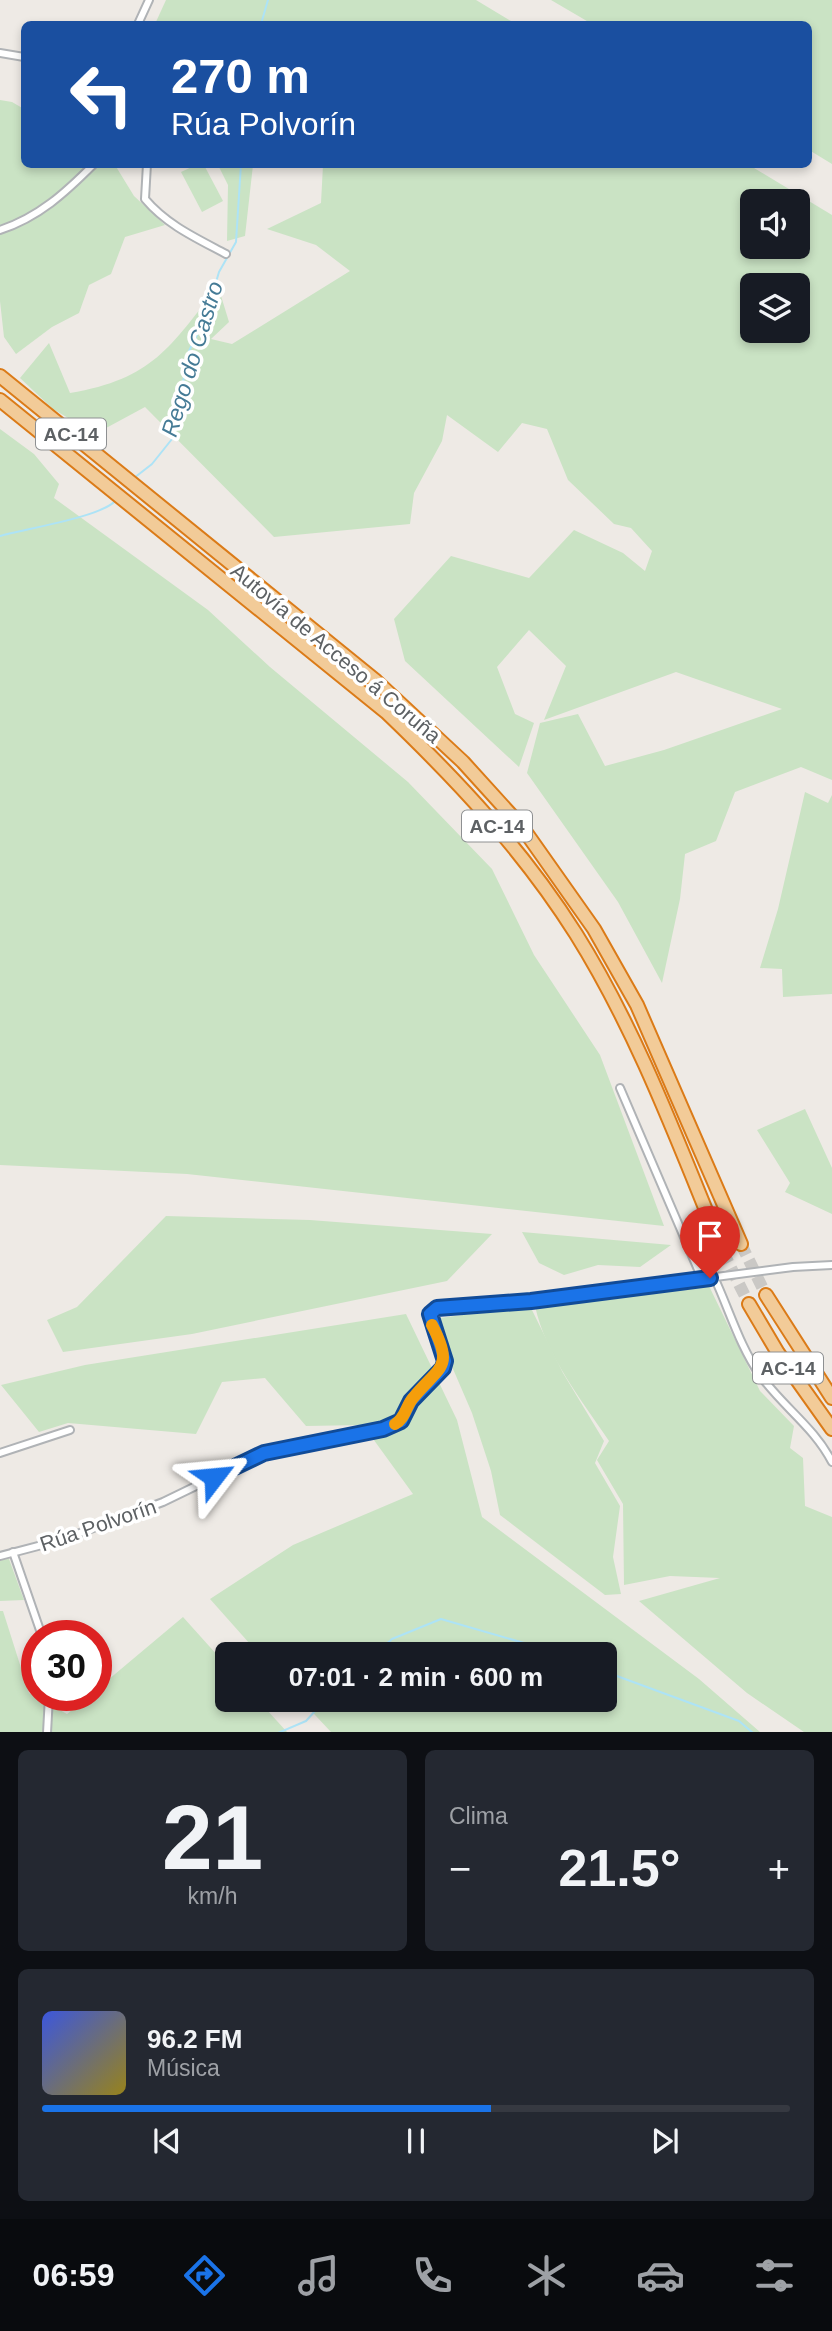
<!DOCTYPE html>
<html lang="es">
<meta charset="utf-8">
<style>
body{margin:0;font-family:Arial,sans-serif;background:#242831;color:#f1f3f6;height:100vh;display:flex;flex-direction:column;font-size:26px;white-space:nowrap}
*{box-sizing:border-box;margin:0}
p{font-size:23px;color:#9ea1a6}
.icon{flex:none;width:38px;height:38px;fill:none;stroke:currentColor;stroke-width:2;stroke-linecap:round;stroke-linejoin:round}
.map{position:relative;height:1732px;overflow:hidden}
.side{display:flex;flex-direction:column;gap:18px;padding:18px;background:#0d0f14;flex:1}
.side>*{flex:none}
.hud{position:absolute;left:21px;top:21px;width:791px;height:147px;border-radius:10px;box-shadow:0 4px 10px #0003;background:#1a4fa0;color:#fff;overflow:hidden}
.tools{position:absolute;left:740px;top:189px;display:grid;gap:14px}
.tools a{display:grid;place-items:center;width:70px;height:70px;border-radius:10px;background:#171b24;box-shadow:0 4px 10px #0003;font-size:35px}
.speed{position:absolute;left:21px;top:1620px;display:flex;gap:14px;font-size:35px;font-weight:700;text-align:center}
.speed>*{display:grid;place-content:center;width:91px;height:91px;border-radius:50%;background:#171b24;box-shadow:0 4px 10px #0003;line-height:1}
.speed .limit{border:10px solid #d22;background:#fff;color:#111}
.pin{position:absolute;display:grid;place-items:center;width:60px;height:60px;color:#fff;margin:-72px -30px;border-radius:50% 50% 50% 0;rotate:-45deg;box-shadow:0 0 7px #0007}
.pin .icon{rotate:45deg}
.me{position:absolute;width:77px;margin:-38px;rotate:61deg;stroke-linejoin:round;filter:drop-shadow(0 0 5px #0008)}
.turn{display:flex;align-items:center;gap:24px;height:147px;padding:0 35px;font-size:32px}
.turn .icon{width:91px;height:91px;stroke-width:2.5}
.turn b{display:block;font-size:49px;line-height:60px}
.big{font-size:52px;font-weight:600;line-height:1.1}
.side .card{flex:1;display:flex;flex-direction:column;justify-content:center;gap:10px;min-width:0;padding:0 24px;border-radius:10px;background:#242831}
.side .dial{align-items:center;gap:0}
.dial b{font-size:91px;line-height:1}
.song{display:flex;align-items:center;gap:21px}
.cover{width:84px;height:84px;border-radius:10px;background:linear-gradient(135deg,hsl(230 70% 55%),hsl(50 70% 35%))}
.played{height:7px;border-radius:4px;background:linear-gradient(90deg,#1a73e8 60%,#363941 60%)}
.keys{display:flex;justify-content:space-around;direction:ltr}
.heat{display:flex;justify-content:space-between;align-items:center;font-size:38px;direction:ltr}
.side .tiles{flex:1;display:grid;gap:18px;grid-template-columns:1fr 1fr}
.card:last-child{grid-column:span 2}
.trip{position:absolute;left:215px;top:1642px;width:402px;height:70px;border-radius:10px;background:#171b24;box-shadow:0 4px 10px #0003;font-weight:600;line-height:70px;text-align:center}
.tabs{display:flex;height:112px;justify-content:space-around;align-items:center;background:#090b0e;color:#9ea1a6}
.tabs .icon{width:49px;height:49px}
.tabs .on{color:#1a73e8}
.tabs b{font-size:32px;color:#f1f3f6}
.map>svg:first-child{display:block}
.green{fill:#cae3c4;fill-rule:evenodd}
.lines{fill:none;stroke-linecap:round;stroke-linejoin:round}
.stream{stroke:#ade3f6;stroke-width:2}
.highway-tunnel{stroke:#cac8c5;stroke-width:12;stroke-dasharray:12 6;stroke-linecap:butt}
.street-casing{stroke:#b0b3b6;stroke-width:10}
.highway-casing{stroke:#db7b18;stroke-width:16}
.street{stroke:#fff;stroke-width:6}
.highway{stroke:#f2cb98;stroke-width:12}
.route-casing{stroke:#114b97;stroke-width:18}
.route{stroke:#1a73e8;stroke-width:12}
.slow{stroke:#f59e0b;stroke-width:12}
.labels{text-anchor:middle;dominant-baseline:central;stroke-width:7;stroke-linejoin:round;paint-order:stroke}
.shield{fill:#fff;stroke:#8e9092;stroke-width:2}
.shield-label{font-size:19px;font-weight:bold;fill:#5d6164}
.street-label{font-size:21px;fill:#5d6164;stroke:#fff}
.water-label{font-size:23px;font-style:italic;fill:#457b96;stroke:#fff}
</style>
<div class="map">
<svg width="832" height="1733" viewBox="0 0 832 1733">
<rect width="100%" height="100%" fill="#eeeae5"/>
<g class="green">
<path d="M 166,0 L 476,0 L 516,24 L 155,24 Z"/>
<path d="M 551,0 L 832,0 L 832,164 L 809,150 L 808,24 L 592,24 Z"/>
<path d="M 0,100 L 12,102 L 24,109 L 24,164 L 115,165 L 134,196 L 165,225 L 125,237 L 111,274 L 89,285 L 79,313 L 52,327 L 16,354 L 4,337 L 0,301 Z"/>
<path d="M 196,165 L 204,165 L 223,201 L 202,212 L 181,172 Z"/>
<path d="M 218,165 L 253,165 L 245,236 L 227,241 L 228,185 Z"/>
<path d="M 323,165 L 749,165 L 832,215 L 832,780 L 801,767 L 735,792 L 716,841 L 685,854 L 680,899 L 662,983 L 618,902 L 527,773 L 540,723 L 578,714 L 605,766 L 664,750 L 782,709 L 676,672 L 544,720 L 566,666 L 529,630 L 497,667 L 515,714 L 534,723 L 519,767 L 405,661 L 394,619 L 451,556 L 529,578 L 574,530 L 623,553 L 645,571 L 652,551 L 631,528 L 614,524 L 568,480 L 547,429 L 522,423 L 498,452 L 447,415 L 442,441 L 414,493 L 410,524 L 274,537 L 145,407 L 95,434 L 53,409 L 20,378 L 49,343 L 70,393 C 153,379 170,347 218,286 L 229,322 L 211,339 L 232,344 L 350,271 L 316,245 L 267,229 L 321,203 ZM 752,201 L 798,201 L 798,247 L 752,247 ZM 752,285 L 798,285 L 798,331 L 752,331 Z"/>
<path d="M 0,429 L 34,454 L 59,484 L 54,498 L 208,610 L 270,667 L 408,782 L 492,869 L 534,955 L 600,1055 L 664,1226 L 187,1174 L 0,1165 Z"/>
<path d="M 805,792 L 828,803 L 832,795 L 832,994 L 783,997 L 782,969 L 760,968 L 778,909 Z"/>
<path d="M 805,1109 L 832,1168 L 832,1214 L 785,1192 L 790,1183 L 757,1130 Z"/>
<path d="M 166,1216 L 310,1220 L 492,1234 L 447,1281 L 192,1334 L 63,1352 L 47,1320 L 77,1307 Z"/>
<path d="M 522,1232 L 671,1245 L 640,1267 L 598,1265 L 564,1275 L 539,1263 Z"/>
<path d="M 709,1286 L 760,1391 L 794,1426 L 790,1448 L 803,1458 L 805,1506 L 832,1517 L 832,1732 L 804,1732 L 747,1693 L 639,1601 L 720,1578 L 670,1576 L 624,1585 L 623,1504 L 597,1460 L 609,1441 C 581,1399 546,1356 535,1306 Z"/>
<path d="M 530,1306 L 563,1373 L 604,1441 L 595,1463 L 620,1506 L 613,1557 L 621,1594 L 605,1595 L 500,1515 L 491,1471 L 472,1413 L 450,1362 L 440,1318 Z"/>
<path d="M 406,1314 L 457,1420 L 482,1517 L 699,1679 L 760,1732 L 331,1732 L 300,1699 L 606,1699 L 606,1654 L 259,1654 L 210,1599 L 293,1545 L 413,1494 L 363,1425 L 306,1426 L 265,1378 L 222,1382 L 196,1434 L 68,1423 L 39,1432 L 1,1385 L 85,1365 Z"/>
<path d="M 9,1559 L 24,1600 L 0,1601 L 0,1560 Z"/>
<path d="M 0,1611 L 3,1611 L 29,1693 L 67,1714 L 89,1696 L 96,1696 L 96,1690 L 183,1617 L 227,1666 L 228,1699 L 257,1699 L 287,1732 L 0,1732 Z"/>
</g>
<g class="lines">
<g class="stream">
<path d="M 261,24 L 268,0"/>
<path d="M 134,478 L 152,464 L 172,439 L 189,351 L 206,316 L 219,272 L 236,242 L 241,164"/>
<path d="M 0,536 C 24,529 101,517 115,501"/>
<path d="M 375,1654 L 392,1639 L 441,1619 L 562,1654"/>
<path d="M 606,1672 L 739,1721 L 753,1733"/>
<path d="M 278,1733 L 306,1721 L 326,1699"/>
</g>
<g class="highway-tunnel">
<path d="M 741,1244 L 766,1295"/>
<path d="M 723,1252 L 749,1304"/>
</g>
<g class="street-casing">
<g id="street">
<path d="M 138,24 L 149,0"/>
<path d="M 0,53 L 24,57"/>
<path d="M 147,164 L 145,199 C 167,225 196,238 226,254"/>
<path d="M 0,230 C 39,217 65,193 94,164"/>
<path d="M 620,1088 L 702,1279"/>
<path d="M 714,1277 C 729,1309 740,1347 760,1375 C 783,1407 814,1427 832,1462"/>
<path d="M 0,1453 L 70,1430"/>
<path d="M 13,1552 L 42,1636"/>
<path d="M 0,1556 L 61,1540 L 163,1502 L 264,1453 L 383,1429 L 401,1421 L 411,1401 L 443,1368 L 445,1361 L 430,1314 L 437,1308 L 531,1301 L 793,1267 L 832,1265"/>
<path d="M 47,1733 L 49,1696"/>
</g>
</g>
<g class="highway-casing">
<g id="highway">
<path d="M 0,376 L 376,681 L 463,762 L 522,827 L 594,929 L 637,1005 L 741,1244"/>
<path d="M 0,400 L 386,712 C 457,780 523,850 576,934 C 638,1033 679,1145 723,1252"/>
<path d="M 766,1295 L 832,1398"/>
<path d="M 749,1304 L 778,1353 L 832,1429"/>
</g>
</g>
<use href="#street" class="street"/>
<use href="#highway" class="highway"/>
</g>
<g class="lines">
<g class="route-casing">
<path id="route" d="M 214,1477 L 264,1453 L 383,1429 L 401,1421 L 411,1401 L 443,1368 L 445,1361 L 430,1314 L 437,1308 L 531,1301 L 710,1278"/>
</g>
<use href="#route" class="route"/>
<path class="slow" d="M 395,1424 C 405,1419 406,1406 413,1398 C 439,1366 455,1369 432,1325"/>
</g>
<g class="labels">
<g class="shield">
<rect x="36" y="418.5" width="70" height="31" rx="5"/>
<rect x="462" y="810.5" width="70" height="31" rx="5"/>
<rect x="753" y="1352.5" width="70" height="31" rx="5"/>
</g>
<g class="shield-label">
<text x="71" y="434">AC-14</text>
<text x="497" y="826">AC-14</text>
<text x="788" y="1368">AC-14</text>
</g>
<g class="street-label">
<text transform="translate(336 653) rotate(40)">Autovía de Acceso á Coruña</text>
<text transform="translate(98 1525) rotate(-19)">Rúa Polvorín</text>
</g>
<g class="water-label">
<text transform="translate(192 359) rotate(-73)">Rego do Castro</text>
</g>
</g>
</svg>
<div class="tools">
<a><svg class="icon" aria-label="sound" viewBox="0 0 24 24"><path d="M4 9h4l5-4v14l-5-4H4zM17 9q2 3 0 6"/></svg></a>
<a><svg class="icon" aria-label="layers" viewBox="0 0 24 24"><path d="M12 4l9 5-9 5-9-5zM3 14l9 5 9-5"/></svg></a>
</div>
<div class="speed"><div class="limit">30</div></div>
<div class="pin" style="left:710px;top:1278px;background:#d93025"><svg class="icon" aria-label="arrive" viewBox="0 0 24 24"><path d="M6 21V4h12l-3 4 3 4H6"/></svg></div>
<svg class="me" style="left:214px;top:1477px" viewBox="-20 -20 40 40"><path d="M0-17L14 15 0 8-14 15z" fill="#1a73e8" stroke="#fff" stroke-width="4"/></svg>
<div class="trip">07:01 · 2 min · 600 m</div>
<div class="hud">
<div class="turn"><svg class="icon" aria-label="left" viewBox="0 0 24 24"><path d="M17 20v-9H6M10 6l-5 5 5 5"/></svg><div><b>270 m</b>Rúa Polvorín</div></div>
</div>
</div>
<section class="side">
<div class="tiles">
<div class="card dial"><b>21</b><p>km/h</p></div>
<div class="card"><p>Clima</p>
<div class="heat"><a>−</a><b class="big">21.5°</b><a>+</a></div>
</div>
<div class="card">
<div class="song"><i class="cover"></i><div><b>96.2 FM</b><p>Música</p></div></div>
<div class="played"></div>
<div class="keys"><svg class="icon" aria-label="previous" viewBox="0 0 24 24"><path d="M18 5L8 12l10 7zM5 5v14"/></svg><svg class="icon" aria-label="pause" viewBox="0 0 24 24"><path d="M8 5v14M16 5v14"/></svg><svg class="icon" aria-label="next" viewBox="0 0 24 24"><path d="M6 5l10 7-10 7zM19 5v14"/></svg></div>
</div>
</div>
</section>
<nav class="tabs">
<b>06:59</b>
<svg class="icon on" aria-label="directions" viewBox="0 0 24 24"><path d="M12 3l9 9-9 9-9-9zM9 14v-3h6M13 9l2 2-2 2"/></svg>
<svg class="icon" aria-label="music" viewBox="0 0 24 24"><path d="M9 18V5l10-2v13"/><circle cx="6" cy="18" r="3"/><circle cx="16" cy="16" r="3"/></svg>
<svg class="icon" aria-label="phone" viewBox="0 0 24 24"><path d="M5 4h4l2 5-3 2q2 4 5 5l2-3 5 2v4C11 20 4 13 5 4z"/></svg>
<svg class="icon" aria-label="climate" viewBox="0 0 24 24"><path d="M12 3v18M4 7l16 10M4 17L20 7"/></svg>
<svg class="icon" aria-label="car" viewBox="0 0 24 24"><path d="M5 17H2v-5l4-1 3-4h7l3 4 3 1v5h-3M9 17h6M6 11h13"/><circle cx="7" cy="17" r="2"/><circle cx="17" cy="17" r="2"/></svg>
<svg class="icon" aria-label="filters" viewBox="0 0 24 24"><path d="M4 7h16M4 17h16"/><circle cx="9" cy="7" r="2"/><circle cx="15" cy="17" r="2"/></svg>
</nav>
